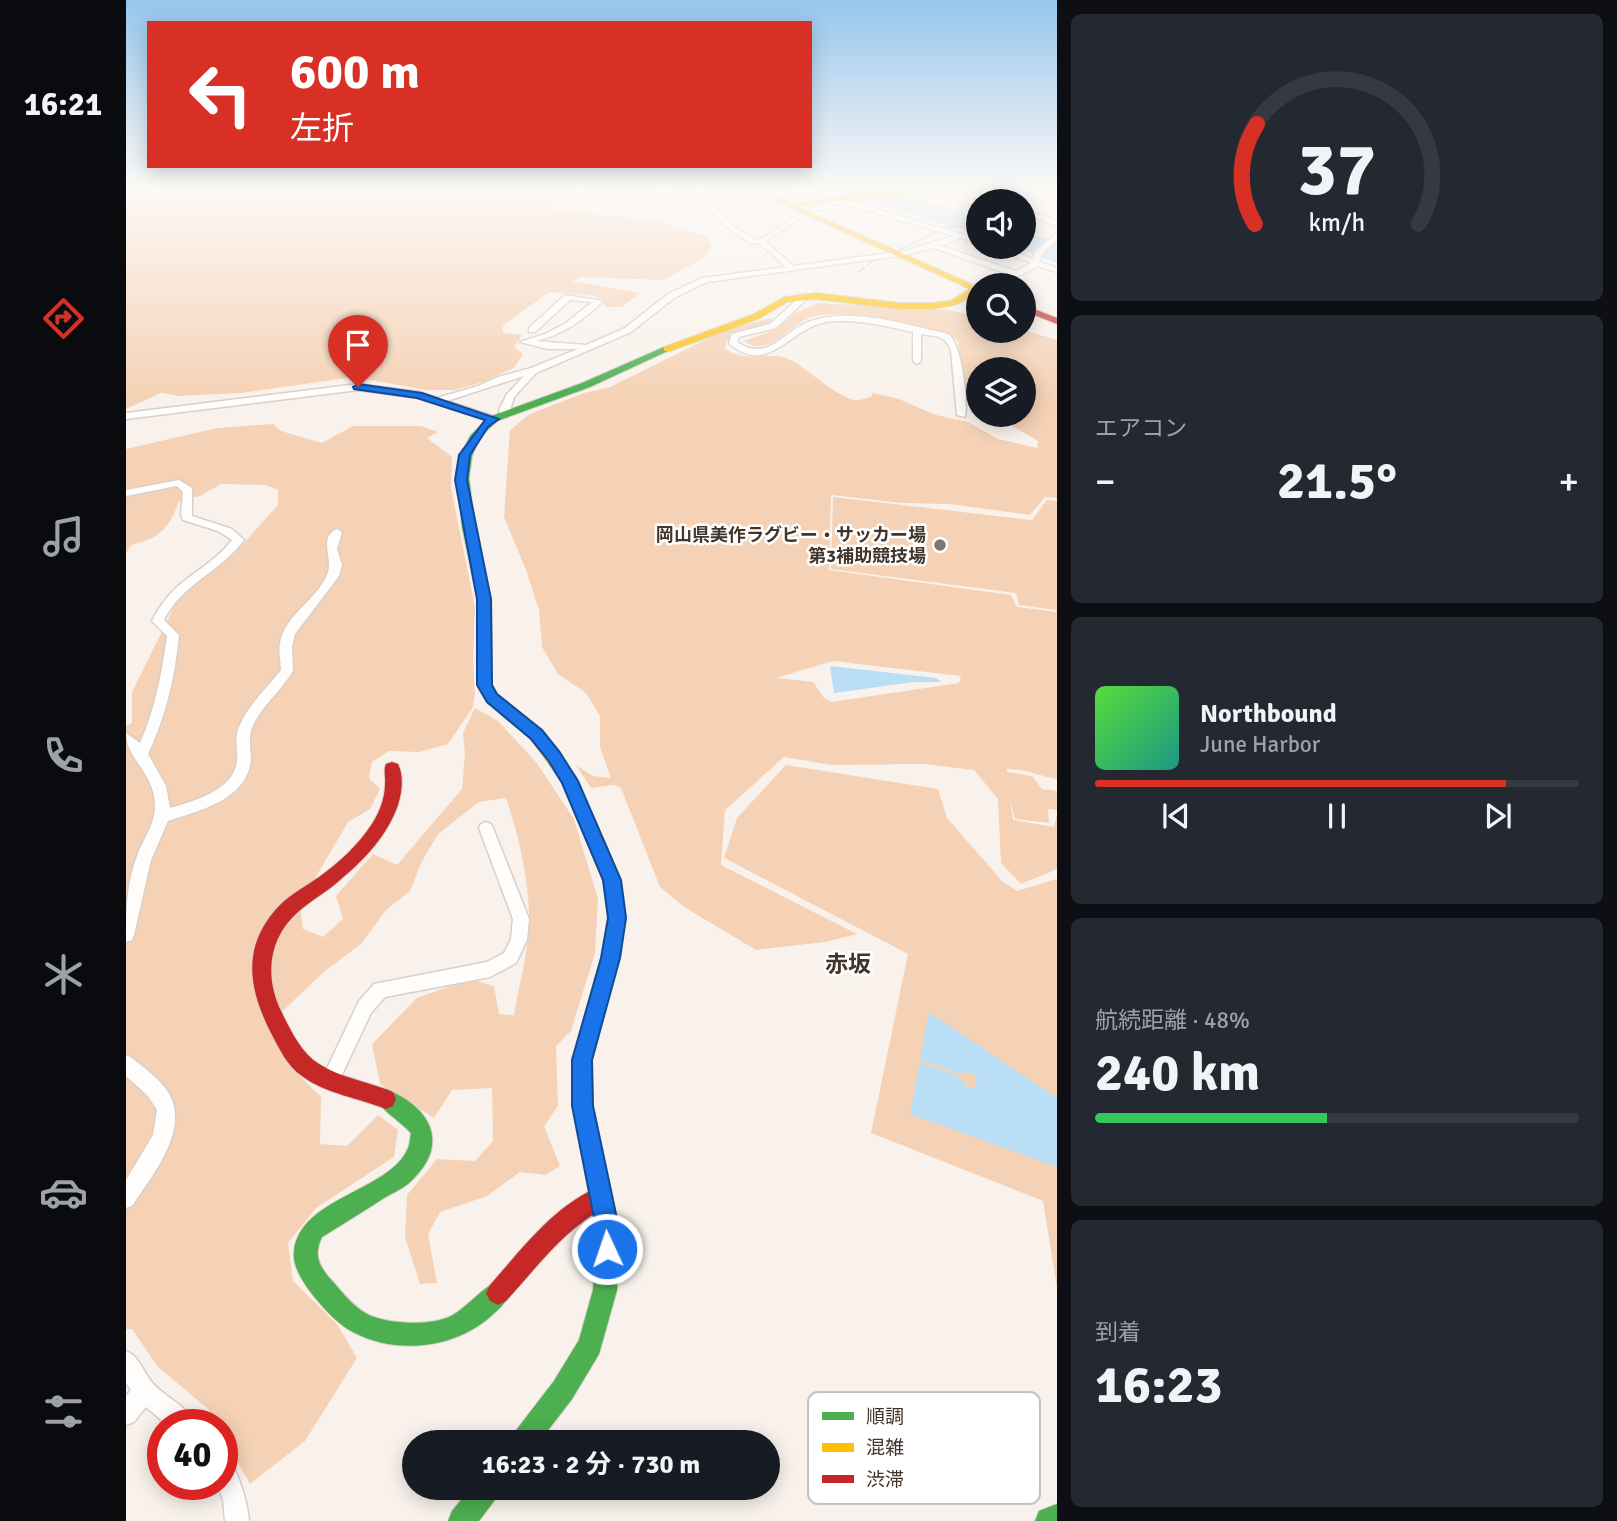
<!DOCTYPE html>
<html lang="ja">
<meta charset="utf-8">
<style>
body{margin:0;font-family:Signika,"Noto Sans JP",sans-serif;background:#242831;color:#f1f3f6;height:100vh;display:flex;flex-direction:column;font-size:26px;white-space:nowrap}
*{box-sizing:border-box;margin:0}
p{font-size:23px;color:#9ea1a6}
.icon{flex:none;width:38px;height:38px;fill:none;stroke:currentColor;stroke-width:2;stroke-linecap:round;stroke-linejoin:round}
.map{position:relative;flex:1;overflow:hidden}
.side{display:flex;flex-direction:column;gap:14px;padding:14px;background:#0d0f14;width:560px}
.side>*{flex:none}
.hud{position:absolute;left:21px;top:21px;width:665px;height:147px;border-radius:0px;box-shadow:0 4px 18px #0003;background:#d93025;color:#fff;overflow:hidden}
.fabs{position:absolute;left:840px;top:189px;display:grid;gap:14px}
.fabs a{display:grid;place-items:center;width:70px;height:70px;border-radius:50%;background:#171b24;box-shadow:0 4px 18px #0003;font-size:35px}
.speed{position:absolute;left:21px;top:1409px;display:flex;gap:14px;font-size:35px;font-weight:700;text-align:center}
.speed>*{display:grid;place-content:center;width:91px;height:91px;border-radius:50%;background:#171b24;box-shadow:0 4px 18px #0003;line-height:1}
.speed .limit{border:10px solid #d22;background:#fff;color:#111}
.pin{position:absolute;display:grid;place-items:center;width:60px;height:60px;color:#fff;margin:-72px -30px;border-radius:50% 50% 50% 0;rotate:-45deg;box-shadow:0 0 7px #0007}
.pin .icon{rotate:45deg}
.me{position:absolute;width:77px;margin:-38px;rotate:357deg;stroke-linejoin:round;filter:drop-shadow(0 0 5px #0008)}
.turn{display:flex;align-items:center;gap:24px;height:147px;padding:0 28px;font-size:32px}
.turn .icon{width:91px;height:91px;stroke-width:2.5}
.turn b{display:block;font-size:49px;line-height:60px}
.big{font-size:52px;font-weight:700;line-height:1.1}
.side .card{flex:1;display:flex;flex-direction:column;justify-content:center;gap:10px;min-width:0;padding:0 24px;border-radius:10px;background:#242831}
.side .dial{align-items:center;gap:0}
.dial svg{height:182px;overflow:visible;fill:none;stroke:#363941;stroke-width:7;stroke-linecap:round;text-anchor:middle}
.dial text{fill:#f1f3f6;stroke:none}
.song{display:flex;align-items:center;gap:21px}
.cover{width:84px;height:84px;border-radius:10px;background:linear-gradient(135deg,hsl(110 70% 55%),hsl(170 70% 35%))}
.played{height:7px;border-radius:4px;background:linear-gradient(90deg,#d93025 85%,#363941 85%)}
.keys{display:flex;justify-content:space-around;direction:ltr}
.heat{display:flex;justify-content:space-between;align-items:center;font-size:38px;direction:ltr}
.charge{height:10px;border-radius:5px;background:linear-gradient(90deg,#34c759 48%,#363941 0)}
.trip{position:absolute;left:276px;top:1430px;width:378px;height:70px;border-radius:35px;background:#171b24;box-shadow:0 4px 18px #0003;font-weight:700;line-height:70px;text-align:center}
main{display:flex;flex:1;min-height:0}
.dock{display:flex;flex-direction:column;width:126px;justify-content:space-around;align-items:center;background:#090b0e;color:#9ea1a6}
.dock .icon{width:49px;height:49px}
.dock .selected{color:#d93025}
.dock b{font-size:32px;color:#f1f3f6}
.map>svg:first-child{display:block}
.green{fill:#f5d2b5;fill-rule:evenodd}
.water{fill:#b9def6}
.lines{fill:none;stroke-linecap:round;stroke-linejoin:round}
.stream{stroke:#b9def6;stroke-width:2}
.street-casing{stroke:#d8cfc8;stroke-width:3}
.fast-casing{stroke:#d8cfc8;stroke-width:2}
.slow-casing{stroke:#d8cfc8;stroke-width:2}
.jam-casing{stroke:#d8cfc8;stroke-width:2}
.street{fill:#fefdfc;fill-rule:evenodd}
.fast{fill:#4caf50;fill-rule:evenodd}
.slow{fill:#ffc107;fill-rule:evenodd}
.jam{fill:#c62828;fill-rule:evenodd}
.slow-bridge-casing{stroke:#d8cfc8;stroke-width:10;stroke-linecap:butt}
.slow-bridge{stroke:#ffc107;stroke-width:8}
.route{fill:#1a73e8;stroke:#114b97;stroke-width:2}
.poi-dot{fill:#82776f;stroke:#fff;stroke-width:2.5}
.labels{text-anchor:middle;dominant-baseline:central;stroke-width:5;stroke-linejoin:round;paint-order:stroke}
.far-poi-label{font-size:18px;font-weight:bold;fill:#42352b;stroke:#fff;text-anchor:end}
.neighbourhood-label{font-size:23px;font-weight:bold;fill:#42352b;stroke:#fff}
.key{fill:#fff;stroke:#c6c2bf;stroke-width:2}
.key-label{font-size:19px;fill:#42352b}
</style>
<main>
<nav class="dock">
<b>16:21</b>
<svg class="icon selected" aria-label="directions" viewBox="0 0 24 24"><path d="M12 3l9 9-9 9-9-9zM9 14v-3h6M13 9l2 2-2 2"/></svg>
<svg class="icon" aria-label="music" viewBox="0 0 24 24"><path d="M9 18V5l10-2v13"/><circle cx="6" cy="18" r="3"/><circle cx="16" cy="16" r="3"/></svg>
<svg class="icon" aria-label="phone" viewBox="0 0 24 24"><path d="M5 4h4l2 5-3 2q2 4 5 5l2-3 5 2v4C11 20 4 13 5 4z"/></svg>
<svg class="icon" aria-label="climate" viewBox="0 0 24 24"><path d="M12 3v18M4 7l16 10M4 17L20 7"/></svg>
<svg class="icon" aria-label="car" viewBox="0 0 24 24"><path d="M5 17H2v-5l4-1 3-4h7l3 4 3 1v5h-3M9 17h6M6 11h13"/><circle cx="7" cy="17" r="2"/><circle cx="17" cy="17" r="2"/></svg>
<svg class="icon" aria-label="filters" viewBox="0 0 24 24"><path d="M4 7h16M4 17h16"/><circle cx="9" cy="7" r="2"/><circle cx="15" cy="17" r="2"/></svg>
</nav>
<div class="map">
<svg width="931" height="1521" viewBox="0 0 931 1521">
<rect width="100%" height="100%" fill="#f9f2ec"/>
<g class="green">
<path d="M 0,186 L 415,186 L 429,193 L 426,209 L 537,221 L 554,230 L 577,234 L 586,245 L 576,259 L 537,280 L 457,277 L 446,281 L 514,293 L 496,307 L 480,307 L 476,299 L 464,295 L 423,292 L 377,326 L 377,333 L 396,335 L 388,347 L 397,354 L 388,368 L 357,382 L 329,390 L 301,390 L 227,377 L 115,393 L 53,396 L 35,393 L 0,409 Z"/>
<path d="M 692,303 L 823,310 L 852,317 L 852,331 L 898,330 L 931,340 L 931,498 L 919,497 L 904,515 L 823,504 L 776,503 L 705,495 L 703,570 L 885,595 L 891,607 L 931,612 L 931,779 C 913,776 899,769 881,769 L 881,772 L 906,776 L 916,789 L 931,791 L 931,810 L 922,809 L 923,823 L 889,819 L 884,798 L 887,820 L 928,827 L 931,815 L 931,869 L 895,884 L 875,863 L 872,799 L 848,770 L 797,764 L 706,765 L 658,757 L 599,810 L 595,865 L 731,934 L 699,942 L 630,950 L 558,907 L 534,887 L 495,788 L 488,785 L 465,788 L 450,765 L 467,776 L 485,778 L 474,747 L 474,716 L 460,693 L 432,674 L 416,647 L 413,610 L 400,570 L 378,517 L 384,430 L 404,414 L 458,393 L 484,387 L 597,331 L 645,318 L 647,320 C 633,332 602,326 599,348 C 619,365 642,350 663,359 C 680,367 713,399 729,400 C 734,401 740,398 745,397 L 747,393 L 773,399 L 810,415 L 842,422 L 872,439 L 911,448 L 912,441 L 868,415 L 898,415 L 898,369 L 852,369 L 852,405 L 838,394 L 832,341 L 822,333 C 789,325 721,309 689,316 C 664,321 645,360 618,341 L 651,329 L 669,313 ZM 707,661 L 834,676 L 835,676 L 833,683 L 705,702 L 698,698 L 687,682 L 650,678 Z"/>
<path d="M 147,424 L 155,431 L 196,443 L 227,426 L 295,426 L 312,432 L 301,438 L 326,457 L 325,488 L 349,607 L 347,658 L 349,695 L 347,707 L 322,744 L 293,752 L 263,751 L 246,762 L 243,778 L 254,789 L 244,809 L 222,822 L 174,904 L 177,929 L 197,937 L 217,919 L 210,896 L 247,854 L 271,865 L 336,789 L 339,754 L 337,733 L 349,708 L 372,721 L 410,762 L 448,819 L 472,899 L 469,953 L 445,1031 L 430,1046 L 432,1106 L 418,1126 L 434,1166 L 419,1175 L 394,1172 L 361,1196 L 314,1212 L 302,1234 L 311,1283 L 294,1284 L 279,1237 L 281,1195 L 311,1159 L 349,1161 L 367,1141 L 366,1088 L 326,1090 L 308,1118 L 254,1084 L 246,1044 L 291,998 L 344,979 L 368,986 L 373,1014 L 388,1015 C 392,990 399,964 402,939 C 407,896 394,839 380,798 L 353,802 L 312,834 L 296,861 L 284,891 L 260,910 L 236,943 L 198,972 L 148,1019 C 150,1050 171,1076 195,1096 L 194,1144 L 221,1146 L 252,1115 L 272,1130 L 268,1157 L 190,1208 L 162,1243 L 167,1281 L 211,1324 L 231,1358 L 179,1441 L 124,1484 L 96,1435 L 96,1424 L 91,1424 L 83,1410 L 32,1367 L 6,1329 L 0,1329 L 0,726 L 6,723 L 6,692 L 47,609 L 61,587 L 108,554 L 152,505 L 152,490 L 140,485 L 95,484 L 74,496 L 53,501 C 43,529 34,538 5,545 L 0,553 L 0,449 L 91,428 Z"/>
<path d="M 707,497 L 906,520 L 921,500 L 931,501 L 931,610 L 893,605 L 890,593 L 705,569 Z"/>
<path d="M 660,765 L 812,789 L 821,818 L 877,882 L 891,891 L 931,879 L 931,1288 L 917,1201 L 745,1133 L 782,954 L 598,858 L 611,818 Z"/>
</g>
<g class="water">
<path d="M 704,186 L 746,186 L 852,217 L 852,234 L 838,229 L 820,228 L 820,224 L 801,219 L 804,217 L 779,213 Z"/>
<path d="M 898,232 L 931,242 L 931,263 L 889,247 L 898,247 Z"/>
<path d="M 704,666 L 810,678 L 815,682 L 788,682 L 708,693 Z"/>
<path d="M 803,1012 L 931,1098 L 931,1167 L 784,1114 L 794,1062 L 833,1077 L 842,1087 L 849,1087 L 851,1082 L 849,1075 L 842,1072 L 834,1074 L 794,1059 Z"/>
</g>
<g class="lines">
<g class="stream">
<path d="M 774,249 L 814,231"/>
<path d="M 742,265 L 752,257"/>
<path d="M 732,272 L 738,268"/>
</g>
<g class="street-casing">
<g id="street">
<path d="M 439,186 L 449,186 L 468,194 L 491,196 L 560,186 L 572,188 L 602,186 L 576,191 C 588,201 593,213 604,223 C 611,230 621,233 628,240 L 637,238 L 675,213 L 679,213 L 679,215 L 639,241 L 667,266 L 779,251 L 828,236 L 716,203 L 686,212 L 683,210 L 716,199 L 852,239 L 852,243 L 835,238 L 815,246 L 890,271 L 905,263 L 865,247 L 874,247 L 907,259 L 908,253 L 931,232 L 931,238 L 915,255 L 914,262 L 931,268 L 931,272 L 911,266 C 896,276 875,285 856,285 L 882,274 L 808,248 L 779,255 L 581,282 L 548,298 L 505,332 L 410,373 L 388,397 L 382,417 L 376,417 L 373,410 L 381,394 L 398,376 L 321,401 L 370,417 L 370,421 L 367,422 L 292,398 L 232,390 L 0,419 L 0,413 L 232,384 L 293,392 L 311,398 L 352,386 L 372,377 L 405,368 L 452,349 L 422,349 L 394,342 L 419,334 L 440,323 L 466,302 L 444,300 L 409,332 L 403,332 L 403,328 L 439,295 L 477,301 C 458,320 436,335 410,341 L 460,345 L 499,328 L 542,294 L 576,278 L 660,267 L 633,243 L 625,244 C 617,237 610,234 602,228 C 586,217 582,196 562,189 L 536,193 L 535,206 L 532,208 L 492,207 L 489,205 L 489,200 L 462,196 ZM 530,195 L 529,204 L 495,203 L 493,200 Z"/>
<path d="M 667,186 L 675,186 L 707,197 L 702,198 Z"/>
<path d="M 772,186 L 782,186 L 852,201 L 852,205 Z"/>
<path d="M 914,186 L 921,186 L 913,192 L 931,196 L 931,200 L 909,195 L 898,202 L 892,201 Z"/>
<path d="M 898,210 L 927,219 L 931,221 L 931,226 L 898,214 Z"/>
<path d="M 677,294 L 684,296 L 650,328 L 613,337 L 611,342 C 645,364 658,328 688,320 C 730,308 781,325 822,334 C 836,343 842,401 839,417 L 831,415 L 825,350 C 818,334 810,337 795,334 L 795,361 L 791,364 L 787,361 L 787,332 C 759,326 729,318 700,322 C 664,328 641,378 603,343 L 606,334 L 644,324 Z"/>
<path d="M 53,480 L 66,488 L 66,516 L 106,529 L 118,540 C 94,572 56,584 38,620 L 53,635 C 49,677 40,716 22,754 L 40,786 L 44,808 C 68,801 109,790 111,760 C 112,749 108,738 113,727 C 122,705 140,689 155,670 C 155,661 152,652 154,643 C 159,614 193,599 202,572 C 207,558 192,537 211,529 L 216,532 L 211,549 L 216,565 L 213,576 L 169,634 L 166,646 L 167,671 C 155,691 135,706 126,728 C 121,741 127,753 124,766 C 116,801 72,811 42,821 L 25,860 L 8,935 L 6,940 L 0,942 C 0,913 0,885 11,856 C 17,839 29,825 29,806 C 29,773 0,759 0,733 L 14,743 C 29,709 36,673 41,636 L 26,621 C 48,576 79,574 106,540 L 92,531 L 57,520 L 55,514 L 57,492 L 51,486 L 0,496 L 0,490 Z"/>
<path d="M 360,822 L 365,824 L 367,828 L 403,919 L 401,940 L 390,963 L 364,977 L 259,997 L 245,1013 L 211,1085 L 205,1088 L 199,1085 L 196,1079 L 233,1001 L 248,984 L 361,962 L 378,953 L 385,939 L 387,919 L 353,828 L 355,824 Z"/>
<path d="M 0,1055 L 6,1058 C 18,1068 33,1078 42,1092 C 65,1129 27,1174 7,1205 L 0,1208 L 0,1180 L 27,1135 L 31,1110 L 22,1096 L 0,1076 Z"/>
<path d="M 0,1351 C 13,1356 16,1370 25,1381 C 37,1397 62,1405 68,1424 L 40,1424 L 20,1407 L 8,1422 L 0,1425 L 0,1396 L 5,1390 L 0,1383 Z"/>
<path d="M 96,1454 L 104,1458 C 113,1479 121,1498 123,1521 L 99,1521 L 97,1500 L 91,1484 L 96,1484 Z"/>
</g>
</g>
<g class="fast-casing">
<g id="fast">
<path d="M 853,186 L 871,186 L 810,195 L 806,193 Z"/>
<path d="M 538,347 L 546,349 L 464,387 L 371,421 L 354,437 L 346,456 L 343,478 L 349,527 L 365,598 L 366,647 L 359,652 L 354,650 L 351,598 L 336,527 L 331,478 L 335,456 L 344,436 L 363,417 L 456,383 Z"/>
<path d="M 485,947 L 492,949 L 494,955 L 466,1060 L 467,1106 L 493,1228 L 491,1290 L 473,1354 L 446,1399 L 413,1442 L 384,1442 L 388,1433 L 428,1381 L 453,1340 L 467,1290 L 471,1228 L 447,1106 L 446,1060 L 476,955 L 478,949 Z"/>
<path d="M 260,1089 C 306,1108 325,1145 283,1183 C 275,1190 264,1194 255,1200 C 236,1212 216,1225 196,1237 C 186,1257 195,1269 209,1284 C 218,1295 231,1310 245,1316 C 266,1324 305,1326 325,1316 C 342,1307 354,1289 372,1281 L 380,1285 L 384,1293 C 380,1303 372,1310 364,1317 C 328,1348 272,1355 229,1333 C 212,1325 198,1309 186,1294 C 178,1283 166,1267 168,1251 C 174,1197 265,1191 282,1148 C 284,1144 284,1137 285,1133 C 275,1122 254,1109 250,1099 L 253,1092 Z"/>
<path d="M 345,1488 L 375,1488 L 371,1497 L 353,1521 L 322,1521 L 326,1511 Z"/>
<path d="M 931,1504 L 931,1521 L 909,1521 L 913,1511 Z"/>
</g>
</g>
<g class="slow-casing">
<g id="slow">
<path d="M 616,186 L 625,186 L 665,203 L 721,196 L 718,200 L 672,207 L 852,287 L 852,293 L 829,305 L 806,309 L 773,309 L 690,299 L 661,302 L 632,319 L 544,351 L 538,351 L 538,347 L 626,315 L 659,297 L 690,293 L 773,303 L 806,303 L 824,301 L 844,289 Z"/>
<path d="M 359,642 L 366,647 L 366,686 L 371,694 L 415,731 L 450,777 L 495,880 L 500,918 L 492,961 L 485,963 L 478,961 L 476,955 L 482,918 L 477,880 L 437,784 L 405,739 L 361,702 L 352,686 L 352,647 Z"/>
</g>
</g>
<g class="jam-casing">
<g id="jam">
<path d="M 898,305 L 931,318 L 931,324 L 898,311 Z"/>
<path d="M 266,762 L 272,764 C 278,776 276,792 272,805 C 261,836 239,859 214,880 C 201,892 185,900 172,912 C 142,938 138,978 156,1013 C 165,1031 175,1053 193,1064 C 215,1078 244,1082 267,1092 L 270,1099 L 267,1106 L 260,1109 C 233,1098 200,1094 176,1076 C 161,1066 153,1048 145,1033 C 122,988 115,945 154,905 C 165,894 180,886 193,877 C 213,863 232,845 246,824 C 253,813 259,799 259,784 C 260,777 257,771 260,764 Z"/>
<path d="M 475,1186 L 483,1189 L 486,1197 L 483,1205 C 440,1227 412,1266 380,1301 L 372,1305 L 364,1301 L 360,1293 L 364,1285 C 397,1248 428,1205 475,1186 Z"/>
</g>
</g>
<use href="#street" class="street"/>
<use href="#fast" class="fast"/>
<use href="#slow" class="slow"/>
<use href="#jam" class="jam"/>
<g class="slow-bridge-casing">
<path id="slow-bridge" d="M 718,198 L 827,187"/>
</g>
<use href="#slow-bridge" class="slow-bridge"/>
</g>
<linearGradient id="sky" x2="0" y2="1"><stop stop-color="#95c5ee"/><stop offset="0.47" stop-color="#fcf9f6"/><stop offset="1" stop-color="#fcf9f6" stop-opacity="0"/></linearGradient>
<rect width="931" height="399" fill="url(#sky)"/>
<path class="route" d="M 232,384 L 296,393 L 373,419 L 362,427 L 344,455 L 341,480 L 365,599 L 366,685 L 371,694 L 416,730 L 433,751 L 452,781 L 495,880 L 500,918 L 494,958 L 466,1060 L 467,1106 L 493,1228 L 493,1249 L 489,1257 L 481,1260 L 473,1257 L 469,1249 L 470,1228 L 446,1106 L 446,1060 L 475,958 L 482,918 L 477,880 L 436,783 L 422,760 L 405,739 L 361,702 L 351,685 L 351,599 L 329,480 L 333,455 L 359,420 L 291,398 L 228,389 L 227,387 Z"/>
<circle class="poi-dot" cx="814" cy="545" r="7"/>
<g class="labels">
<g class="far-poi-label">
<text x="800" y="535">岡山県美作ラグビー・サッカー場<tspan x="800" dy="21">第3補助競技場</tspan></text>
</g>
<g class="neighbourhood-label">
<text x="722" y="964">赤坂</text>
</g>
</g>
<rect x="682" y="1392" width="232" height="112" rx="10" class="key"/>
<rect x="696" y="1412" width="32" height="8" fill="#4caf50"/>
<rect x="696" y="1443" width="32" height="9" fill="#ffc107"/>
<rect x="696" y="1475" width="32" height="8" fill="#c62828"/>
<g class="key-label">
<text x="740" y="1423">順調</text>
<text x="740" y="1454">混雑</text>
<text x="740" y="1486">渋滞</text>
</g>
</svg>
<div class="fabs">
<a><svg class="icon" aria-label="sound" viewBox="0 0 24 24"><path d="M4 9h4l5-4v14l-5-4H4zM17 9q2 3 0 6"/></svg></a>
<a><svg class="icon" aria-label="search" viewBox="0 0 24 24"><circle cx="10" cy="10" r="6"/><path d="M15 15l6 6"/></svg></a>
<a><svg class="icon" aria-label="layers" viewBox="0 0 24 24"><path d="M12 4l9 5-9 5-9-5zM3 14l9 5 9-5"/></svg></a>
</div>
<div class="speed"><div class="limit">40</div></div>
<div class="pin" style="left:232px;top:387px;background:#d93025"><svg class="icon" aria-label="arrive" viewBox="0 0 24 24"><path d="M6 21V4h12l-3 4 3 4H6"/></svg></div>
<svg class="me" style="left:481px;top:1249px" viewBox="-20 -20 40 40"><circle r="17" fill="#1a73e8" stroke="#fff" stroke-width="3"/><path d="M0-11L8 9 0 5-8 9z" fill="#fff"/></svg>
<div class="trip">16:23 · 2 分 · 730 m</div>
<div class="hud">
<div class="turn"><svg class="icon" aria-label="left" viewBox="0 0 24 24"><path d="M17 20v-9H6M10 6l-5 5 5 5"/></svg><div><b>600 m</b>左折</div></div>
</div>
</div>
<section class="side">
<div class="card dial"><svg viewBox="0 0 100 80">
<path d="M14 69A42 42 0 1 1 86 69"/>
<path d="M14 69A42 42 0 0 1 15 25" stroke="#d93025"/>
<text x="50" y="56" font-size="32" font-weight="700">37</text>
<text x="50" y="72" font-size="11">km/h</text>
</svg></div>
<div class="card"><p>エアコン</p>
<div class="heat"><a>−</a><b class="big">21.5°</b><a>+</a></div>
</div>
<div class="card">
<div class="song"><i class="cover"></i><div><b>Northbound</b><p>June Harbor</p></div></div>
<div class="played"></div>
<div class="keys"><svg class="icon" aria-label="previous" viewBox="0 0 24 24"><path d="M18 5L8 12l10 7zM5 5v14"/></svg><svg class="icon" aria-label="pause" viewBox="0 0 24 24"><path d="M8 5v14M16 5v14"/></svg><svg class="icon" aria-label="next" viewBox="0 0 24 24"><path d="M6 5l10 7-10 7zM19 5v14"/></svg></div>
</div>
<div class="card"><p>航続距離 · 48%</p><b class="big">240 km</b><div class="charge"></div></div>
<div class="card"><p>到着</p><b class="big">16:23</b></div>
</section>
</main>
